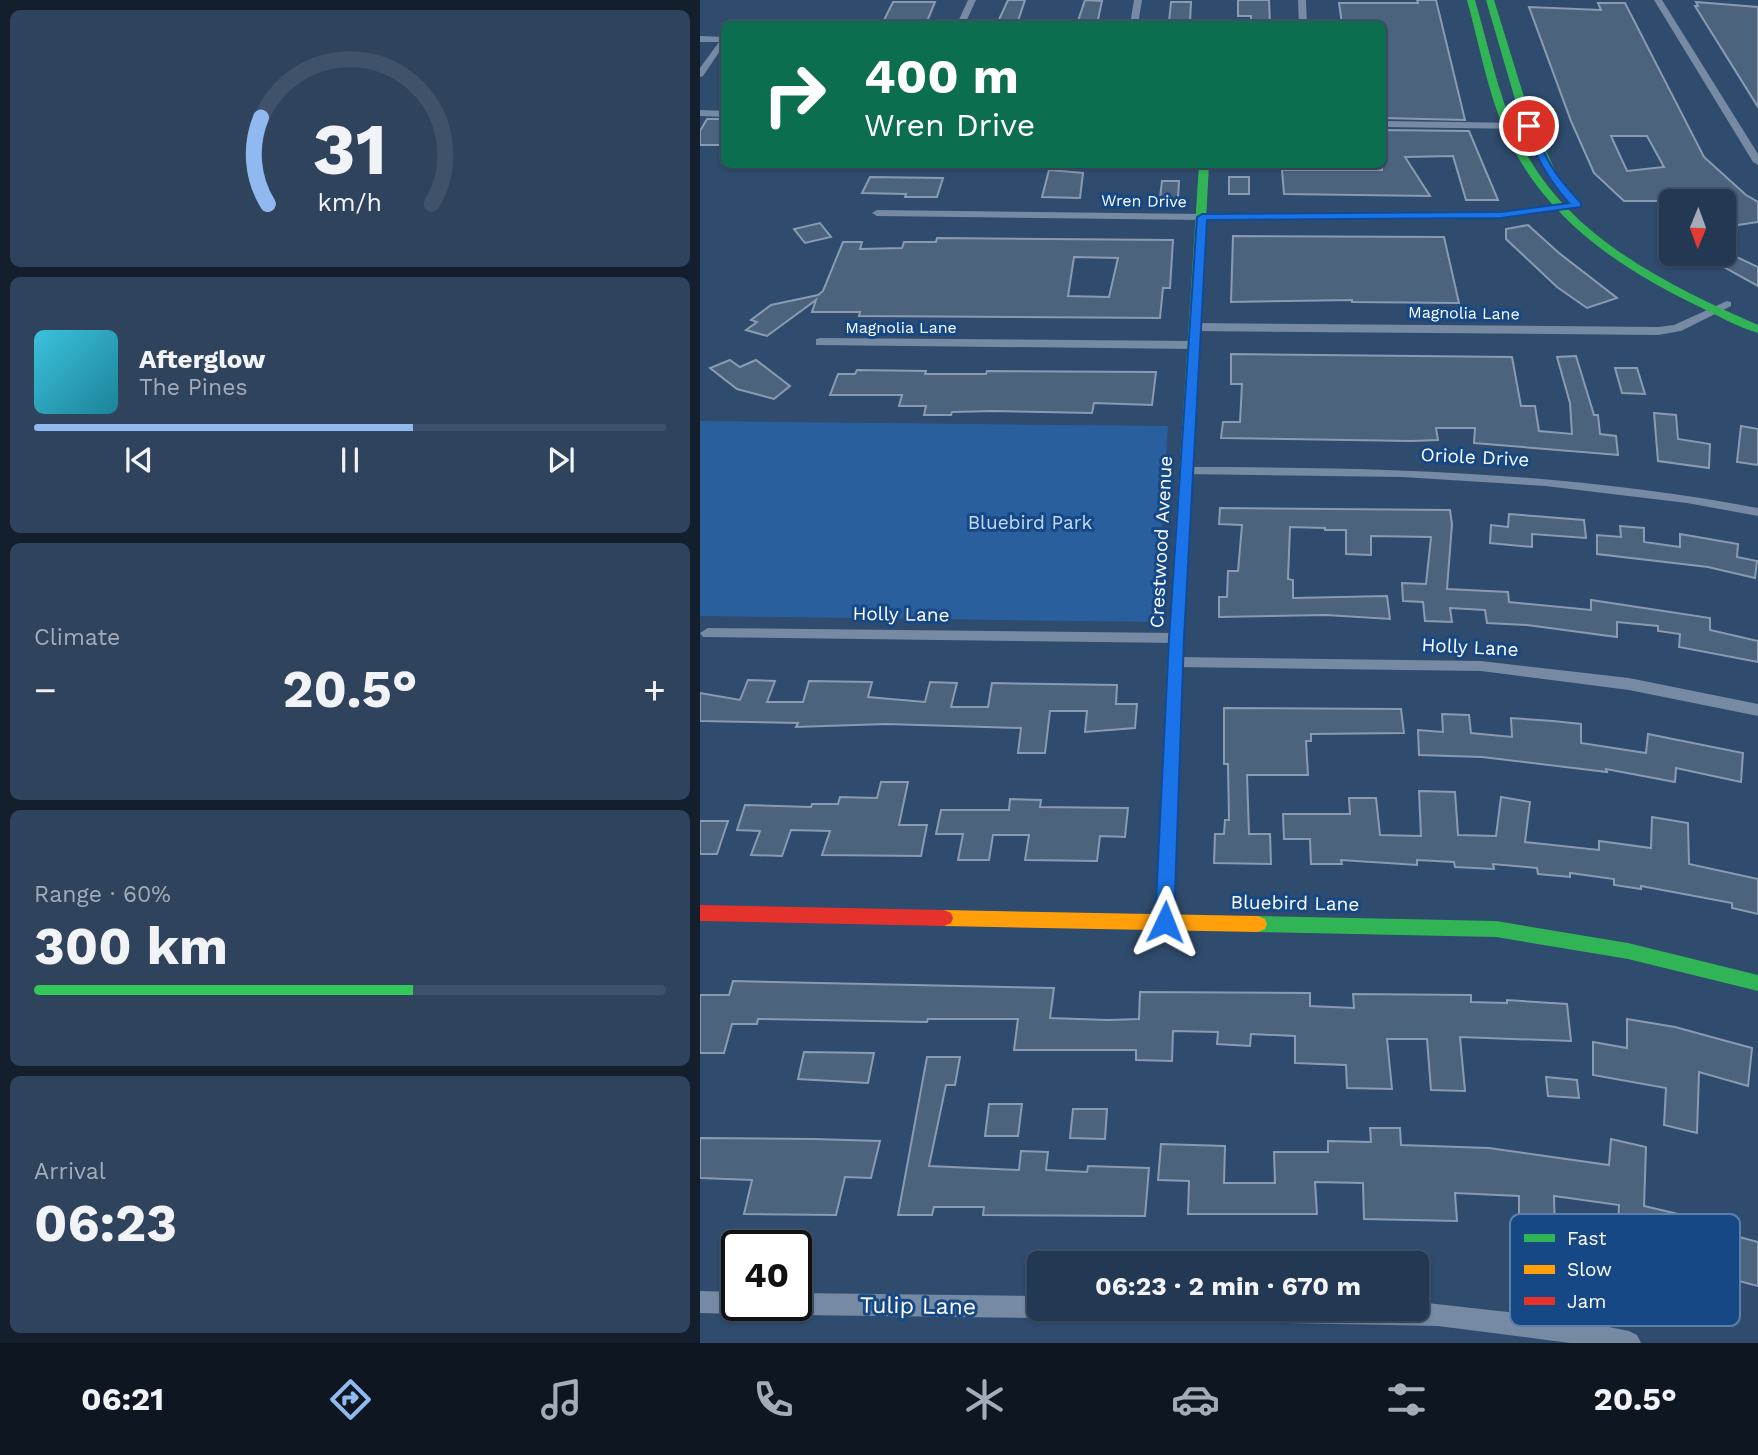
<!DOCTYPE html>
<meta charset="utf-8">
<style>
body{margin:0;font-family:"Work Sans",sans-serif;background:#2f435c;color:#f1f3f6;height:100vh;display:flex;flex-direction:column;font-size:26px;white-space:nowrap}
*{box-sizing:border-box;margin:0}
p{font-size:23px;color:#a3acb8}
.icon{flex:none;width:38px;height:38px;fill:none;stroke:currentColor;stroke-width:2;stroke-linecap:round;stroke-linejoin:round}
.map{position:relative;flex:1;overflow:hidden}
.drawer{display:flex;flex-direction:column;gap:10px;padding:10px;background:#131f2d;width:700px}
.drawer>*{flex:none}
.hud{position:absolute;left:21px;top:21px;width:665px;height:147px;border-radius:10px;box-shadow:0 2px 5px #0004,0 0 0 2px #405269;background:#0b6e4f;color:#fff;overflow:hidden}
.needle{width:46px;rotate:181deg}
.tools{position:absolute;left:959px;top:189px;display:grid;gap:14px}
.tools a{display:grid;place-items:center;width:77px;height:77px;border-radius:10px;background:#233852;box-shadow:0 2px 5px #0004,0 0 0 2px #405269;font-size:35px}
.speed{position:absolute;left:21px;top:1230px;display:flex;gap:14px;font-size:35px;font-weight:700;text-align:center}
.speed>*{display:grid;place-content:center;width:91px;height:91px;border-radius:50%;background:#233852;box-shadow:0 2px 5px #0004,0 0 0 2px #405269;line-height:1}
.speed .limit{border:4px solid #111;border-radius:10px;background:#fff;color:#111}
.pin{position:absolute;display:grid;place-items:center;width:60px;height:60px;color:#fff;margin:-30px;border:4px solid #fff;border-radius:50%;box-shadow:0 2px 7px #0007}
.me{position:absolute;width:77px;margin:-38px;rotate:2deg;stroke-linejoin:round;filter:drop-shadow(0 0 5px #0008)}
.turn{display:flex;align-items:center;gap:24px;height:147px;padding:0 28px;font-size:32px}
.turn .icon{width:91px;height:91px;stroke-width:2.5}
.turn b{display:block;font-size:49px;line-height:60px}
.big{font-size:52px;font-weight:700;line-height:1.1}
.drawer .tile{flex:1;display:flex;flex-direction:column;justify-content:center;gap:10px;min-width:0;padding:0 24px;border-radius:10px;background:#2f435c}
.drawer .dial{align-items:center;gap:0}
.dial svg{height:182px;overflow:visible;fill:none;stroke:#405269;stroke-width:7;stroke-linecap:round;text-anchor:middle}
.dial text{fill:#f1f3f6;stroke:none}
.song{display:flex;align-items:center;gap:21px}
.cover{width:84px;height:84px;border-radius:10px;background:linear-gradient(135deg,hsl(190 70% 55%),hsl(190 70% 35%))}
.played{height:7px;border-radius:4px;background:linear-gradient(90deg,#90b9f0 60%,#405269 60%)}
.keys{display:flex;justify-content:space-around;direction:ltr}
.heat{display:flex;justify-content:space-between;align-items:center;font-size:38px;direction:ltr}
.charge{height:10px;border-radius:5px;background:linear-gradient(90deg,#34c759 60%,#405269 0)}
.trip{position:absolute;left:327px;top:1251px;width:402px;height:70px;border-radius:10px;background:#233852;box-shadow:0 2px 5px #0004,0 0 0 2px #405269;font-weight:700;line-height:70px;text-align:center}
.tabs{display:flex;height:112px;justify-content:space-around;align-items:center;background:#0e1621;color:#a3acb8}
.tabs .icon{width:49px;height:49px}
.tabs .active{color:#90b9f0}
.tabs b{font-size:32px;color:#f1f3f6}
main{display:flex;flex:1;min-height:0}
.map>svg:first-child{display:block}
.green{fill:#2a5f9d}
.building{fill:#4c637e;stroke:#8a9bb1;stroke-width:2;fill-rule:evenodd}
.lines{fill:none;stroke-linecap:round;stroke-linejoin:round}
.street{fill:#768ba3;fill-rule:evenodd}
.fast{fill:#30b455;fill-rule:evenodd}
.slow{fill:#ff9f0a;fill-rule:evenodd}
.jam{fill:#e5322d;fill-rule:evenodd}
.route{fill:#1a73e8;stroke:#114b97;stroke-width:2}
.labels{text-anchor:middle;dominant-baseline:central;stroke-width:6;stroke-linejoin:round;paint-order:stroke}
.far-street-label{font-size:16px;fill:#fff;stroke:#164886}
.street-label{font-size:19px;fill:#fff;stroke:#164886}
.park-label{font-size:19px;fill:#c2dbfa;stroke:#164886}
.near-street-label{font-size:23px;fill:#fff;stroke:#164886}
.key{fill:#164886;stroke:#5c7faa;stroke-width:2}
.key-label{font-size:19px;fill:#fff}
</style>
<main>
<section class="drawer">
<div class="tile dial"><svg viewBox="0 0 100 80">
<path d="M14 69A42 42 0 1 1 86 69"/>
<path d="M14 69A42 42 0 0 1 11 31" stroke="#90b9f0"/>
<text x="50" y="56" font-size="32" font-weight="700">31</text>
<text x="50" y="72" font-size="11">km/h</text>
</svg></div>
<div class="tile">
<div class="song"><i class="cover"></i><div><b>Afterglow</b><p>The Pines</p></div></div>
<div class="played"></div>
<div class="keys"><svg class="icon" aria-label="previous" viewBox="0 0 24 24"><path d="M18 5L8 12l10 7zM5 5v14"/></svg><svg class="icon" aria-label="pause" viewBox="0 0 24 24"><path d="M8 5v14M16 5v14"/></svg><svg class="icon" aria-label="next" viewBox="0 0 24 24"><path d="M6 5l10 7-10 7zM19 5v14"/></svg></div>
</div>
<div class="tile"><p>Climate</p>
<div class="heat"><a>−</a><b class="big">20.5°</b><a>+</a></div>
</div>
<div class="tile"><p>Range · 60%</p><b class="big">300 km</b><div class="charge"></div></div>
<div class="tile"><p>Arrival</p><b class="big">06:23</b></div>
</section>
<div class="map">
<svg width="1058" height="1343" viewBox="0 0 1058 1343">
<rect width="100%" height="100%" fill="#2f4b6d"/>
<path class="green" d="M 0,421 L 468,426 L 456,622 L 0,616 Z"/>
<g class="building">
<path d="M 308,0 L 325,0 L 317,24 L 297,24 Z"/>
<path d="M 385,0 L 402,1 L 397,24 L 377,24 Z"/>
<path d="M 538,0 L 569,0 L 570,24 L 551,24 L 551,16 L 538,16 Z"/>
<path d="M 717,0 L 736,0 L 765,120 L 682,118 L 682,24 L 642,24 L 639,3 L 718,3 Z"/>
<path d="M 193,2 L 235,2 L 226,24 L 182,24 Z"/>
<path d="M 471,2 L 491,2 L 490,22 L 469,22 Z"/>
<path d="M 996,2 L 1058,7 L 1058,107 L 995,6 L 998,6 Z"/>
<path d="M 898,3 L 925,3 L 1004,157 L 1046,195 L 1058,202 L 1058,222 L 1024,227 L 1024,201 L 924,201 L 894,173 L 871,121 L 829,7 L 901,10 ZM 911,136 L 947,136 L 964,167 L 927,171 Z"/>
<path d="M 7,119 L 24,119 L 24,145 L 0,145 L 0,131 Z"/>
<path d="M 682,130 L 769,131 L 798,200 L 766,200 L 753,156 L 705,157 L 730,196 L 584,194 L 582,170 L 682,170 Z"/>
<path d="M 349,170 L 383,173 L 380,198 L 342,197 Z"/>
<path d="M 170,177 L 243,178 L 237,197 L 205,197 L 206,194 L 162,193 Z"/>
<rect x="529" y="177" width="20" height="17"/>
<path d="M 462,181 L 479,181 L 478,198 L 460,198 Z"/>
<path d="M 120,223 L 131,237 L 105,243 L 94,229 Z"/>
<path d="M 828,225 L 859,253 L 917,298 L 887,308 L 857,287 L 806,239 L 806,229 Z"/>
<path d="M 533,236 L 744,237 L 759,303 L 652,302 L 652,300 L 531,302 Z"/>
<path d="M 237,238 L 473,240 L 470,288 L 463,288 L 460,318 L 159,316 L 160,312 L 112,312 L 116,300 L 67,336 L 46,330 L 57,322 L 51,320 L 71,305 L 118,295 L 123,291 L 143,242 L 162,242 L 160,249 L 202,248 L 204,242 L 236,242 ZM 374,257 L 418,258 L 409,297 L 368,296 Z"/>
<path d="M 1024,251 L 1058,267 L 1058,286 L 1004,256 L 1024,254 Z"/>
<path d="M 531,354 L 812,357 L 821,406 L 835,406 L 839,431 L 872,434 L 870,403 L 857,357 L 876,356 L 894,415 L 898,415 L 900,434 L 916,436 L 918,455 L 774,443 L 775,428 L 736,428 L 738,440 L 711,441 L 521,438 L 523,422 L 540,422 L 542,384 L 531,384 Z"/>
<path d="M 30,360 L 40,367 L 56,360 L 90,386 L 74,399 L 37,389 L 10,368 Z"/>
<path d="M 915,368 L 937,368 L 945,394 L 922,393 Z"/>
<path d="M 157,370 L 226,371 L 225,374 L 286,374 L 287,371 L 456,372 L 452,405 L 394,403 L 392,413 L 293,411 L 252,412 L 251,415 L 224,415 L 226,406 L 199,406 L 202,395 L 130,395 L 138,374 L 155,374 Z"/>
<path d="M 954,413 L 976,415 L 978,439 L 1010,444 L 1009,468 L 958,461 Z"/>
<path d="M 1041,426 L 1058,429 L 1058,465 L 1037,462 Z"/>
<path d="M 520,508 L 750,510 L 752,524 L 747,589 L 808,592 L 809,602 L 891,610 L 891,600 L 1010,618 L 1010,630 L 1058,641 L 1058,662 L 979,647 L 980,634 L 958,631 L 958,626 L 917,622 L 917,637 L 827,625 L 787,623 L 785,610 L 750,608 L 752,622 L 725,621 L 723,602 L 703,601 L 702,583 L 726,584 L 731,537 L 671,536 L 671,555 L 646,554 L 646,530 L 625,530 L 625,528 L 590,527 L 588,579 L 593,580 L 593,598 L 687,596 L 690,619 L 626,615 L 519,617 L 519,597 L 527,597 L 528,571 L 538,571 L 542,525 L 519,524 Z"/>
<path d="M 809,514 L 884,520 L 886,538 L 832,534 L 832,547 L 790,543 L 791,525 L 808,527 Z"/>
<path d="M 920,526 L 944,528 L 944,542 L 980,547 L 980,534 L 1038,544 L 1037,557 L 1057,561 L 1055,578 L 1008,567 L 897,554 L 897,535 L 921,537 Z"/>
<path d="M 48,680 L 75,681 L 67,702 L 103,702 L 109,681 L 172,682 L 168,697 L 225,702 L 230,682 L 257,683 L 251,707 L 288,707 L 292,683 L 417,685 L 416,704 L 437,704 L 435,728 L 385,732 L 387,711 L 350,711 L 345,753 L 318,753 L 321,728 L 186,724 L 96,727 L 98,723 L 0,721 L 0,693 L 40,700 Z"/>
<path d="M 524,708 L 701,709 L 704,733 L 611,734 L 611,741 L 606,741 L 608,775 L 547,775 L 549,834 L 570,834 L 571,864 L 514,863 L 515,834 L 524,834 L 525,820 L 529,820 L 528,764 L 524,764 Z"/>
<path d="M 742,714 L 769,715 L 771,733 L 812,737 L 811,718 L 853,721 L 881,724 L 881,743 L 946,753 L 948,734 L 1043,753 L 1041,782 L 976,768 L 975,782 L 906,769 L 907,772 L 782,757 L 719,755 L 718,730 L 743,732 Z"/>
<path d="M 181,782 L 208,782 L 199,825 L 227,825 L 221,856 L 122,855 L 130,831 L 91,830 L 82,856 L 51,855 L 60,831 L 37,830 L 45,805 L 111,807 L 112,804 L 138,804 L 140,797 L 177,798 Z"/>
<path d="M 719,791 L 755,792 L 758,835 L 796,836 L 801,797 L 830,802 L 825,842 L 899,850 L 899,841 L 951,848 L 952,817 L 988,823 L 989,864 L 1058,879 L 1058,914 L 1032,908 L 1032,903 L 941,886 L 941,889 L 914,885 L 914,879 L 870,873 L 870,877 L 838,874 L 837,868 L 793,864 L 794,869 L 755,867 L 754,862 L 717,860 L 717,865 L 641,860 L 642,864 L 611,864 L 610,839 L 584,839 L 583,814 L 650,814 L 649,798 L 676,798 L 680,835 L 721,836 Z"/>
<path d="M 310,799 L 341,800 L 340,807 L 428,808 L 425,837 L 400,836 L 397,861 L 325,860 L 329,835 L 293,835 L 289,860 L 258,860 L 263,834 L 236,834 L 241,810 L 309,810 Z"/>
<path d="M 0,821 L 28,821 L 17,854 L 0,854 Z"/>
<path d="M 33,981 L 354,988 L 350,1018 L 408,1020 L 439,1019 L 440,992 L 610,993 L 610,1006 L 654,1008 L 653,994 L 771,995 L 771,1002 L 807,1003 L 807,1000 L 867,1004 L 871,1041 L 760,1037 L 765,1091 L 731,1090 L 727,1039 L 687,1039 L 692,1089 L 647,1088 L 646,1065 L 595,1063 L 595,1036 L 551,1034 L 550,1046 L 517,1044 L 518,1032 L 473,1031 L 472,1061 L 436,1060 L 436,1050 L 314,1050 L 318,1019 L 228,1019 L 227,1022 L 58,1019 L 57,1024 L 32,1024 L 24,1053 L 0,1053 L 0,995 L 29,995 Z"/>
<path d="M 927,1019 L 975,1027 L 1052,1048 L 1048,1086 L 999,1072 L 997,1133 L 964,1125 L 966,1088 L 893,1075 L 893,1042 L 927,1048 Z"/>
<path d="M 104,1052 L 174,1053 L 168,1083 L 98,1079 Z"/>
<path d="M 227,1057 L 260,1057 L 255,1085 L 246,1085 L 229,1166 L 319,1170 L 321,1151 L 348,1152 L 346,1170 L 387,1172 L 388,1166 L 449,1168 L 445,1216 L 283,1215 L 284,1207 L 234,1207 L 232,1215 L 198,1215 Z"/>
<path d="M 846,1077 L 877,1080 L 879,1098 L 848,1096 Z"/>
<path d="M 289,1104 L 322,1104 L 318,1136 L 285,1136 Z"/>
<path d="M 373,1109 L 407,1109 L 405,1139 L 370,1138 Z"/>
<path d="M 670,1128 L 700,1128 L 701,1145 L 789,1148 L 909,1165 L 911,1139 L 946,1147 L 944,1206 L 987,1216 L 987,1223 L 1058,1242 L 1058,1286 L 1012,1274 L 1013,1265 L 917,1243 L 919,1205 L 854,1196 L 855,1233 L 819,1228 L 819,1196 L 755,1193 L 757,1221 L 664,1219 L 663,1183 L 615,1182 L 617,1214 L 488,1214 L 489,1181 L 458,1180 L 461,1144 L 525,1146 L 524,1183 L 575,1183 L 574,1152 L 628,1152 L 628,1141 L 671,1142 Z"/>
<path d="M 0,1138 L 114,1139 L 180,1141 L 171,1178 L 145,1177 L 136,1215 L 44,1214 L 52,1180 L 0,1178 Z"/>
</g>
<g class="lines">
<g class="street">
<path d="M 268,0 L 276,0 L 265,24 L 257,24 Z"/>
<path d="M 434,0 L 442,0 L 438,24 L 430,24 Z"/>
<path d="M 598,0 L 606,0 L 607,24 L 599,24 Z"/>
<path d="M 954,0 L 962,0 L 1058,154 L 1058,165 L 1053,162 Z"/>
<path d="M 0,36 L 24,37 L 24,45 L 3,76 L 0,77 L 0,68 L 19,42 L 0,42 Z"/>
<path d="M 0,110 L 24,111 L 24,117 L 0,116 Z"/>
<path d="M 682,121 L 829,123 L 834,126 L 829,129 L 682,127 Z"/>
<path d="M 877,202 L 882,205 L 881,207 L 801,218 L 502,220 L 177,216 L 172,213 L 177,210 L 502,214 L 801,212 Z"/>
<path d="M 1027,301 L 1031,302 L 1031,306 L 981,331 L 958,335 L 495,331 L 489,327 L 495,323 L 958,327 L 974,325 Z"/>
<path d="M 120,338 L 493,341 L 499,345 L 493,349 L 116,345 L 116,339 Z"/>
<path d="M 487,467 C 681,467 866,472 1058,508 L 1058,516 L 987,503 L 845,486 L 702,477 L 482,474 L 480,471 L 482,468 Z"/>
<path d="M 8,628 L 477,633 L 485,638 L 477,643 L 3,637 L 0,633 Z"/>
<path d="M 475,657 L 781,661 L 929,678 L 1058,704 L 1058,716 L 929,690 L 781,671 L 475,667 L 467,662 Z"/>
<path d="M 0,1291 L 37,1292 L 37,1306 L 47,1306 L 45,1311 L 37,1314 L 0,1313 Z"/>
<path d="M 96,1293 L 340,1296 L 340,1309 L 351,1309 L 348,1315 L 340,1318 L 96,1315 L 88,1312 L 85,1306 L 96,1306 Z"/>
<path d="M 718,1302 L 863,1318 L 929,1331 L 937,1335 L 941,1343 L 870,1343 L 738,1326 L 439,1320 L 431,1317 L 428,1309 L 718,1309 Z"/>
</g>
<g class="fast">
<path d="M 767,0 L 775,0 C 788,44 797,91 816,133 C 860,233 963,283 1058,325 L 1058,333 C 1038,327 1018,316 1000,307 C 926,272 855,225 815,152 C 790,106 781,51 767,0 Z"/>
<path d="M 786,0 L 794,0 L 829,113 L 858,177 L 857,179 L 848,177 L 819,113 Z"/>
<path d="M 499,164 L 509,164 L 483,662 L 474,922 L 472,927 L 465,930 L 458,927 L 456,922 L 467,662 Z"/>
<path d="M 558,916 L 796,921 L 928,943 L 1058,975 L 1058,991 L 928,959 L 796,937 L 558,932 L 551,929 L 549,924 L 551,919 Z"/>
</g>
<path class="slow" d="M 244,910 L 558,916 L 565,919 L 567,924 L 565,929 L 558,932 L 244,926 L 237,923 L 235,918 L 237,913 Z"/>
<path class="jam" d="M 0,905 L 244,910 L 251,913 L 253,918 L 251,923 L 244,926 L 0,921 Z"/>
</g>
<path class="route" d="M 829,123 C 838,128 839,143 844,152 C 853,172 866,187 881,203 L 881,207 L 801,218 L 507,220 L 484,638 L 474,922 L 471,927 L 458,927 L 455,922 L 469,638 L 497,217 L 502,214 L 801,212 L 869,203 C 848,180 835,155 824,126 Z"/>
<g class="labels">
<g class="far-street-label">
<text transform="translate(444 201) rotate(1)">Wren Drive</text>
<text transform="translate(764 313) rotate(1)">Magnolia Lane</text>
<text x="201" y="327">Magnolia Lane</text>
</g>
<g class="street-label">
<text transform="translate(775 457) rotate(3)">Oriole Drive</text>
<text transform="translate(461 542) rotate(-87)">Crestwood Avenue</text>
<text transform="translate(201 614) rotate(1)">Holly Lane</text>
<text transform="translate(770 647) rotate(3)">Holly Lane</text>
<text transform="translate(595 903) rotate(1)">Bluebird Lane</text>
</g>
<g class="park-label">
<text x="330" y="522">Bluebird Park</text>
</g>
<g class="near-street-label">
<text transform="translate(218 1306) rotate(1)">Tulip Lane</text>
</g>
</g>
<rect x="810" y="1214" width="230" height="112" rx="10" class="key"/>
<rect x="824" y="1234" width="31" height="8" fill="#30b455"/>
<rect x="824" y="1265" width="31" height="9" fill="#ff9f0a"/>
<rect x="824" y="1297" width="31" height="8" fill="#e5322d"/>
<g class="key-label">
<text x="867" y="1245">Fast</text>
<text x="867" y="1276">Slow</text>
<text x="867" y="1308">Jam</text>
</g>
</svg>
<div class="tools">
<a><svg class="needle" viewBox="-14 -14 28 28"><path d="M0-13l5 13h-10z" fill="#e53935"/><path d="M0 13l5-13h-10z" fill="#a3acb8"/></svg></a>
</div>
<div class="speed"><div class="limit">40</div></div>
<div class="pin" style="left:829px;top:126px;background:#d93025"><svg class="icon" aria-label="arrive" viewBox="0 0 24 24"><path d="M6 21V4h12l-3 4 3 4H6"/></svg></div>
<svg class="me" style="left:465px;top:922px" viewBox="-20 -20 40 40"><path d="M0-17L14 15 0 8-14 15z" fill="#1a73e8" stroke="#fff" stroke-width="4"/></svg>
<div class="trip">06:23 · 2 min · 670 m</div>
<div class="hud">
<div class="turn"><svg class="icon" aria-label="right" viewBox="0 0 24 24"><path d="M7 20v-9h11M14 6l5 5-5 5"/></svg><div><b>400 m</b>Wren Drive</div></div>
</div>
</div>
</main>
<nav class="tabs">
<b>06:21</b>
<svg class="icon active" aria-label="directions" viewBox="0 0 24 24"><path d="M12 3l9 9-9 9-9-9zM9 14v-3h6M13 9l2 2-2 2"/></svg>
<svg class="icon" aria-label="music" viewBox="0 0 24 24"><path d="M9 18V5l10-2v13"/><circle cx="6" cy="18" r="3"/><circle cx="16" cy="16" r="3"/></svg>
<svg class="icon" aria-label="phone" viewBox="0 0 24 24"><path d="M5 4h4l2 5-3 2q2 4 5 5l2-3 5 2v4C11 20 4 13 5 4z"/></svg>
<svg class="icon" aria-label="climate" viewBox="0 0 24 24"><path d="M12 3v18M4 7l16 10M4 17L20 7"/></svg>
<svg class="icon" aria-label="car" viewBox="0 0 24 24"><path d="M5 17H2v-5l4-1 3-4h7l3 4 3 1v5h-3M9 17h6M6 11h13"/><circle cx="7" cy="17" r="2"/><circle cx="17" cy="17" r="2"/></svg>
<svg class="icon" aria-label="filters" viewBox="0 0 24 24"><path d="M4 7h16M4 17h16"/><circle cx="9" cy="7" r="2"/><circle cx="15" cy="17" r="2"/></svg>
<b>20.5°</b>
</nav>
